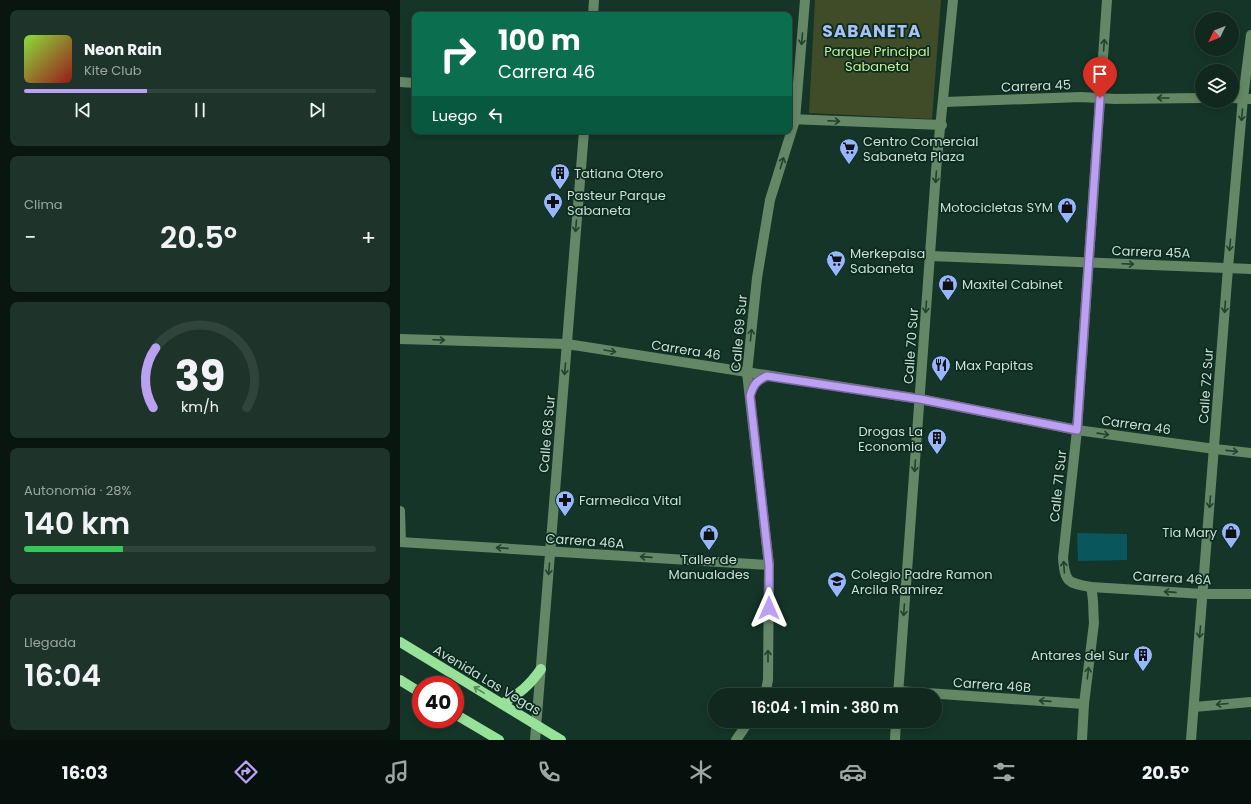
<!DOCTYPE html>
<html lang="es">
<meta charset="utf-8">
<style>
body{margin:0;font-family:Poppins,sans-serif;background:#1e342b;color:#f1f3f6;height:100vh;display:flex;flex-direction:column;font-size:15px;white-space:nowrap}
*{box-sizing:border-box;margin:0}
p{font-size:13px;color:#9ca6a4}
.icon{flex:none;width:22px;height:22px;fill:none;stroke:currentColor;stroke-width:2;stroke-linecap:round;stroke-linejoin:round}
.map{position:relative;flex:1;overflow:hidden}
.details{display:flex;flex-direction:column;gap:10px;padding:10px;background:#091610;width:400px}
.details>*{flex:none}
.banner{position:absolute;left:12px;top:12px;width:380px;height:122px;border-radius:8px;box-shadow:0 2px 6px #0003,0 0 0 1px #30443c;background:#0b6e4f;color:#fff;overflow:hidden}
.needle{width:26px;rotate:227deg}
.controls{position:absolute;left:795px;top:12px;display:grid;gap:8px}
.controls a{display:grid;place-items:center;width:44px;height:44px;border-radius:50%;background:#10281e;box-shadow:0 2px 6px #0003,0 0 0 1px #30443c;font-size:20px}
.speed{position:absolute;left:12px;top:676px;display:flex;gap:8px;font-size:20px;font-weight:700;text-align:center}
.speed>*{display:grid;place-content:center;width:52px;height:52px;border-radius:50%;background:#10281e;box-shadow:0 2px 6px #0003,0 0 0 1px #30443c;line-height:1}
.speed .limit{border:6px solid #d22;background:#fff;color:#111}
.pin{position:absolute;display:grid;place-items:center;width:34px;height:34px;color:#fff;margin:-41px -17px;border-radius:50% 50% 50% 0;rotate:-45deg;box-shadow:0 0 4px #0007}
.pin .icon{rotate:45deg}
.me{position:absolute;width:44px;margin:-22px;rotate:0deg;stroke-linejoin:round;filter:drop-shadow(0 0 3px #0008)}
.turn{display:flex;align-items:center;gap:14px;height:84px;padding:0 20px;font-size:18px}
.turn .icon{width:52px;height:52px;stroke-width:2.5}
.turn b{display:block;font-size:28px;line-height:34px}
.then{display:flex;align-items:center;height:38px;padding:0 20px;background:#0003;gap:8px;font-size:15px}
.big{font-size:30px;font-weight:600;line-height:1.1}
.details .card{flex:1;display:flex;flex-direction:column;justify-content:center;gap:6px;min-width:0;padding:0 14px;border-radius:8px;background:#1e342b}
.details .dial{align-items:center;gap:0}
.dial svg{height:104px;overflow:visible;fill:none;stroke:#30443c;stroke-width:7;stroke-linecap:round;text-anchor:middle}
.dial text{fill:#f1f3f6;stroke:none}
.song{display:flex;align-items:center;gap:12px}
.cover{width:48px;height:48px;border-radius:6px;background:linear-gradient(135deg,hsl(90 70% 55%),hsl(0 70% 35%))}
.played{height:4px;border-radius:2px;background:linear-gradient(90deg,#bca0f2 35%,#30443c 35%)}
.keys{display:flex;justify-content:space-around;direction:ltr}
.heat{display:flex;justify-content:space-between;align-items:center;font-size:22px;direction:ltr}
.charge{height:6px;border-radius:3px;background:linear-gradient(90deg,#34c759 28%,#30443c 0)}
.trip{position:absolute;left:308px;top:688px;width:234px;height:40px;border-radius:20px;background:#10281e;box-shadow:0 2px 6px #0003,0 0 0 1px #30443c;font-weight:600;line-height:40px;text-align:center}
.menu{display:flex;height:64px;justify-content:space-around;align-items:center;background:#06100c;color:#9ca6a4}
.menu .icon{width:28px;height:28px}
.menu .current{color:#bca0f2}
.menu b{font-size:18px;color:#f1f3f6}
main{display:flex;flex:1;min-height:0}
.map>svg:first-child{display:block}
.green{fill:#404c28}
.water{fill:#09565d}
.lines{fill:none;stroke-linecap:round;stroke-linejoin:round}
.minor{stroke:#648765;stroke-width:10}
.major{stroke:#98e199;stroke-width:10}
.oneway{stroke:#204230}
.oneway2{stroke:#51865c}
.route-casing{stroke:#7a689d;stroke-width:10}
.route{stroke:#bca0f2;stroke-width:7}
.labels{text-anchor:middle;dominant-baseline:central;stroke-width:3.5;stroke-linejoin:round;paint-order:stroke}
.park-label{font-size:13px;fill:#ceed97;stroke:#0a2b1e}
.street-label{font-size:13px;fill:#cddfd6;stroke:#0a2b1e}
.poi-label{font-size:13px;fill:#cddfd6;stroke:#0a2b1e;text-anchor:start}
.district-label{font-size:17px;font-weight:bold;letter-spacing:1px;fill:#aac1f6;stroke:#0a2b1e}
</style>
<main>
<section class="details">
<div class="card">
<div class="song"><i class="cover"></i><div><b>Neon Rain</b><p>Kite Club</p></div></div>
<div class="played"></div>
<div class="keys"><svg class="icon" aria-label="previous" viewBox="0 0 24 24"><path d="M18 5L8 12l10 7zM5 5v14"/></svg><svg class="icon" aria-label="pause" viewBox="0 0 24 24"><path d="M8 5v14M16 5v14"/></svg><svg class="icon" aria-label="next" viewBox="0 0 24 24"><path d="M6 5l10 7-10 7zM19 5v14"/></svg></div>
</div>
<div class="card"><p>Clima</p>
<div class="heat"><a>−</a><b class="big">20.5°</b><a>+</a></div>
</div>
<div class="card dial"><svg viewBox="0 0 100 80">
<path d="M14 69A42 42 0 1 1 86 69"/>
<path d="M14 69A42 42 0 0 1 16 23" stroke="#bca0f2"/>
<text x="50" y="56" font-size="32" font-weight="700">39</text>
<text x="50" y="72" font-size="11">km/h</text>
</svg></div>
<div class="card"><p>Autonomía · 28%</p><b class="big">140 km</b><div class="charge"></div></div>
<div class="card"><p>Llegada</p><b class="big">16:04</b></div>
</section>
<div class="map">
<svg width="851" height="740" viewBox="0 0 851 740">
<rect width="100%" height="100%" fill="#153528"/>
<path class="green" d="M 415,0 L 541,0 L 532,119 L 409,113 Z"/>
<path class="water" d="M 677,533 L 727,534 L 727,560 L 678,561 Z"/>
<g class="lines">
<g class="minor">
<path d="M 707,0 L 677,430 L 663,558 C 665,583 668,583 691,587 L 803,594 L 851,594"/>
<path d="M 193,15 L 194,0"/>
<path d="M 0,82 L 15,83"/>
<path d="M 832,98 L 851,99"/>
<path d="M 544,102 L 681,97 L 715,99 L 802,98"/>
<path d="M 389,119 L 542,125"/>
<path d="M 530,256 L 851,269"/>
<path d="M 0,339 L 167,344 L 520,399 L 677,430 L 815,449 L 851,453"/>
<path d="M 0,511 L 1,542"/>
<path d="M 0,542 L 369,565"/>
<path d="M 498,691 L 684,704"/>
<path d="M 365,695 L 368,680 L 369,565 L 347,373 L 357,278 L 370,200 L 395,120 L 405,0"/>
<path d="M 498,695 L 537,158 L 553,0"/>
<path d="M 794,707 L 851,702"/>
<path d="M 135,740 L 184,131"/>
<path d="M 336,740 L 349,721"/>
<path d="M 495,740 L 496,721"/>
<path d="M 682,740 L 684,704 L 694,623 C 693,611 694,599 691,587"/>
<path d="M 791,740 L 828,268 L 843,98 L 851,35"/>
</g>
<g class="major">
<path d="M 0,642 L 161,740"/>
<path d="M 0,680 L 21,693"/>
<path d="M 102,704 C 120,693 129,686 141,669"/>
<path d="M 55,714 L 99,740"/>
</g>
</g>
<defs><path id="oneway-shaft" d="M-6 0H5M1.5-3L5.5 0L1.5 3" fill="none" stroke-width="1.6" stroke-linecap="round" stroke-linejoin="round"/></defs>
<g class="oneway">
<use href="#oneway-shaft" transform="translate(402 39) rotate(95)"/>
<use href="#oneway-shaft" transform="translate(704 45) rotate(-86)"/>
<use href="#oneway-shaft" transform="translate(763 98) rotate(180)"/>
<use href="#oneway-shaft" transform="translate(842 115) rotate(95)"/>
<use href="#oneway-shaft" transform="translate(434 121) rotate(3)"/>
<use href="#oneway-shaft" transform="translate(382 163) rotate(-73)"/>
<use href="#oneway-shaft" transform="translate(536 177) rotate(94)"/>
<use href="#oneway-shaft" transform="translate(176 226) rotate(95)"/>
<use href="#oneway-shaft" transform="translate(830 245) rotate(95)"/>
<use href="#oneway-shaft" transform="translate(728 264) rotate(2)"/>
<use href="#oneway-shaft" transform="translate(526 307) rotate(94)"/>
<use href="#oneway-shaft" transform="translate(825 307) rotate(94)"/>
<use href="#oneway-shaft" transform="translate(351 335) rotate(-84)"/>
<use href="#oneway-shaft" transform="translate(39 340) rotate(2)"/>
<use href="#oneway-shaft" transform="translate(210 351) rotate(9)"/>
<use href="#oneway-shaft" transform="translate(165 369) rotate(95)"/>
<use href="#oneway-shaft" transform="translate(703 434) rotate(8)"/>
<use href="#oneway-shaft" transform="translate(832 451) rotate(6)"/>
<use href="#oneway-shaft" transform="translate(515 466) rotate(94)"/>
<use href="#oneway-shaft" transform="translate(810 502) rotate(95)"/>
<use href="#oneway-shaft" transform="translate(102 548) rotate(-176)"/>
<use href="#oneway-shaft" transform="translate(246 557) rotate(-176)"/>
<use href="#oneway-shaft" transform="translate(664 567) rotate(-94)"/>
<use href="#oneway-shaft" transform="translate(149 569) rotate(95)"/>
<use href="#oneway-shaft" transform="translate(770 592) rotate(-176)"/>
<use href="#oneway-shaft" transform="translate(504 610) rotate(94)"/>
<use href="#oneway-shaft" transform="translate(800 632) rotate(95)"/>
<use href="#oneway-shaft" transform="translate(368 656) rotate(-90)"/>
<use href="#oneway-shaft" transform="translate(688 673) rotate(-83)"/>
<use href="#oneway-shaft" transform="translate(645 701) rotate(-176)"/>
<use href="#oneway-shaft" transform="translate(822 704) rotate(175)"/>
</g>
<use class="oneway2" href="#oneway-shaft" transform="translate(79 690) rotate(-149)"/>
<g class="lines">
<g class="route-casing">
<path id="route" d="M 369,608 L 369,565 L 350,396 C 353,385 357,380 367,376 L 520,399 L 677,430 L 700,98"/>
</g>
<use href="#route" class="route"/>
</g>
<defs>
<g id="supermarket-pin" transform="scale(1)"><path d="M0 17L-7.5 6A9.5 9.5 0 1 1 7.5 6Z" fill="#98b6fd" stroke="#0a2b1e"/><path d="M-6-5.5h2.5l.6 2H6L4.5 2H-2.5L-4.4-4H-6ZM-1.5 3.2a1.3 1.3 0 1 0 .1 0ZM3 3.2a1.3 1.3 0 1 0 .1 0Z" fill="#111"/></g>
<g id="building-pin" transform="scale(1)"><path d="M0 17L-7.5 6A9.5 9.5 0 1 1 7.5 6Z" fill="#98b6fd" stroke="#0a2b1e"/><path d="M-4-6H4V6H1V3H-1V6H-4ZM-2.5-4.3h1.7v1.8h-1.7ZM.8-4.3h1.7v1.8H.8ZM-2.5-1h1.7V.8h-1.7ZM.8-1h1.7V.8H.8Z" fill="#111"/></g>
<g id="pharmacy-pin" transform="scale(1)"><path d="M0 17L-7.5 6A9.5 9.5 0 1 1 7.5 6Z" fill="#98b6fd" stroke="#0a2b1e"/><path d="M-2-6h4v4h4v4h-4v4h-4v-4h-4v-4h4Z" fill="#111"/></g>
<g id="shop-pin" transform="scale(1)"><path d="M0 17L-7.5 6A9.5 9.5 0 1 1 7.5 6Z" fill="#98b6fd" stroke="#0a2b1e"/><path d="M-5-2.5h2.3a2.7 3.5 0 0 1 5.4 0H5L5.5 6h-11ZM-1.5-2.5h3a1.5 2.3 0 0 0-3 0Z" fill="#111"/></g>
<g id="restaurant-pin" transform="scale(1)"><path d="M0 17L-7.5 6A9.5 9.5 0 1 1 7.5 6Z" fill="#98b6fd" stroke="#0a2b1e"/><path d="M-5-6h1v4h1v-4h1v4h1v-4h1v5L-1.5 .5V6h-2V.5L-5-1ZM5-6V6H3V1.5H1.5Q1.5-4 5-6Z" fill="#111"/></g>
<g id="school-pin" transform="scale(1)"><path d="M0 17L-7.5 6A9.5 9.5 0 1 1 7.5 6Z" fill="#98b6fd" stroke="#0a2b1e"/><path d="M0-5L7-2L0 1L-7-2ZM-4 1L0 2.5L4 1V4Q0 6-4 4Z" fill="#111"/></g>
</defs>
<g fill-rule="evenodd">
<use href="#supermarket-pin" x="449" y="148"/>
<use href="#building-pin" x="160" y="173"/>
<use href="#pharmacy-pin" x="153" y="202"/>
<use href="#shop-pin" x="667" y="207"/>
<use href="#supermarket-pin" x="436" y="260"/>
<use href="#shop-pin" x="548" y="284"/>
<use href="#restaurant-pin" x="541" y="365"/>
<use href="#building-pin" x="537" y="438"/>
<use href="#pharmacy-pin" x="165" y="500"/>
<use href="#shop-pin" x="831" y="532"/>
<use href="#shop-pin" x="309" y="534"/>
<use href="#school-pin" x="437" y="581"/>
<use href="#building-pin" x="743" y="655"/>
</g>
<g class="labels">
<g class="park-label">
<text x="477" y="51">Parque Principal<tspan x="477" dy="15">Sabaneta</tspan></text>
</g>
<g class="street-label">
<text transform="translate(636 86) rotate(-2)">Carrera 45</text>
<text transform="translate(751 252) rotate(2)">Carrera 45A</text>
<text transform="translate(339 333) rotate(-85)">Calle 69 Sur</text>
<text transform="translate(511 346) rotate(-86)">Calle 70 Sur</text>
<text transform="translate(286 350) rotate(9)">Carrera 46</text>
<text transform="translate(806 386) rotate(-86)">Calle 72 Sur</text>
<text transform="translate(736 425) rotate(8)">Carrera 46</text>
<text transform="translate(147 434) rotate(-85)">Calle 68 Sur</text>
<text transform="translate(658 486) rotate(-84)">Calle 71 Sur</text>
<text transform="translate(185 541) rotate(4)">Carrera 46A</text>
<text transform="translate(772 578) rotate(3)">Carrera 46A</text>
<text transform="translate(87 680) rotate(31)">Avenida Las Vegas</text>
<text transform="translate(592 685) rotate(4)">Carrera 46B</text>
</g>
<g class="poi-label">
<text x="463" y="141">Centro Comercial<tspan x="463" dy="15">Sabaneta Plaza</tspan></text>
<text x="174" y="173">Tatiana Otero</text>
<text x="167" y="195">Pasteur Parque<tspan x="167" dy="15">Sabaneta</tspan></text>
<text x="653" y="207" text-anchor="end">Motocicletas SYM</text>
<text x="450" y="253">Merkepaisa<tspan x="450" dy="15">Sabaneta</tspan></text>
<text x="562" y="284">Maxitel Cabinet</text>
<text x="555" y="365">Max Papitas</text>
<text x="523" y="431" text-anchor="end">Drogas La<tspan x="523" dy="15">Economia</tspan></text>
<text x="179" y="500">Farmedica Vital</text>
<text x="817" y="532" text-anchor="end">Tia Mary</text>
<text x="309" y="559" text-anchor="middle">Taller de<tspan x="309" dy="15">Manualades</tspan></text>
<text x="451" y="574">Colegio Padre Ramon<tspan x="451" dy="15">Arcila Ramirez</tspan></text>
<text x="729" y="655" text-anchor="end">Antares del Sur</text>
</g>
<g class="district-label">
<text x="472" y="31">SABANETA</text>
</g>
</g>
</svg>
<div class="controls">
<a><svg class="needle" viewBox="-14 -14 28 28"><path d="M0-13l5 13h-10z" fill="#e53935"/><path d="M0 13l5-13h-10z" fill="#9ca6a4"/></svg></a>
<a><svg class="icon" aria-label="layers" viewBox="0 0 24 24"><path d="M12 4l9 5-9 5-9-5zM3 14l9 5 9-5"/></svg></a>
</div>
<div class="speed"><div class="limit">40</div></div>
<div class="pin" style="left:700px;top:98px;background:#d93025"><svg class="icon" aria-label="arrive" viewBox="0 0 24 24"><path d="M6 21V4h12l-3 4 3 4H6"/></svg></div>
<svg class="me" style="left:369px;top:608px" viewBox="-20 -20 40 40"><path d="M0-17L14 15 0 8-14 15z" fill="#bca0f2" stroke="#fff" stroke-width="4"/></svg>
<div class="trip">16:04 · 1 min · 380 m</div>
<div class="banner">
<div class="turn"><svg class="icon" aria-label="right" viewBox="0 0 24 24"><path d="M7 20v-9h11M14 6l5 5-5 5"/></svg><div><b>100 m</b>Carrera 46</div></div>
<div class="then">Luego<svg class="icon" aria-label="left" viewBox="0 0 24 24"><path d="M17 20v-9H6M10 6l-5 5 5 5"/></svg></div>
</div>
</div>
</main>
<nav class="menu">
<b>16:03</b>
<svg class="icon current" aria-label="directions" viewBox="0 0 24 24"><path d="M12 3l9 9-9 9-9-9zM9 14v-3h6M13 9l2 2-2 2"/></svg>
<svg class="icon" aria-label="music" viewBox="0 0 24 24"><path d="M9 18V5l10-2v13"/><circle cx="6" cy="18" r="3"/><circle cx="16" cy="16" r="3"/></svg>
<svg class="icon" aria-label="phone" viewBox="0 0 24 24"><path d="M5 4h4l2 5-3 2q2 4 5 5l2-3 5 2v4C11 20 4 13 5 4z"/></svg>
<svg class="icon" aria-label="climate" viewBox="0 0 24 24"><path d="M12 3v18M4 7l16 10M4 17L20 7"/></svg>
<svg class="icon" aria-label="car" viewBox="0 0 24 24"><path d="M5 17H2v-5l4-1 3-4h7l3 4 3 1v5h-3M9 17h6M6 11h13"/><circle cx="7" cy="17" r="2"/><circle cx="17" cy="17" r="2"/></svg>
<svg class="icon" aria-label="filters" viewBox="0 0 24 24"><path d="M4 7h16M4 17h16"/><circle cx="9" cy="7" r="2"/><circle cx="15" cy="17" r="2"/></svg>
<b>20.5°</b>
</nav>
